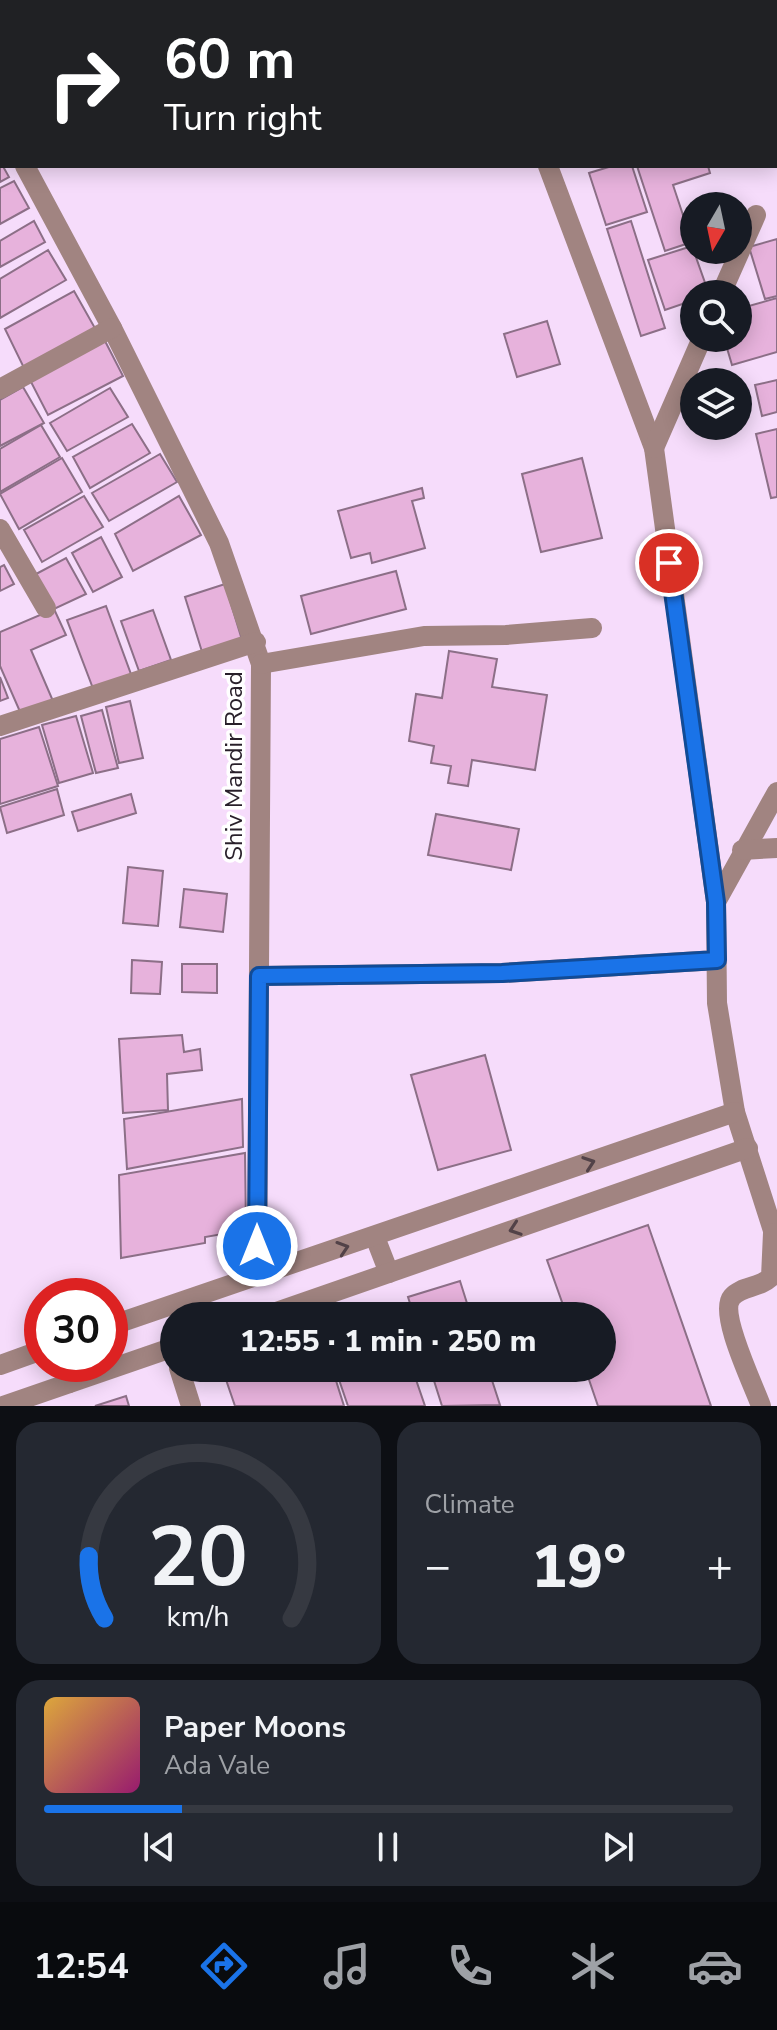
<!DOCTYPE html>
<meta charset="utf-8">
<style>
body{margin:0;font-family:"Nunito Sans",sans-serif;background:#242831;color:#f1f3f6;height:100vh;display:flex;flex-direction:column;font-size:30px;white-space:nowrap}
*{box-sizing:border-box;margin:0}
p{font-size:26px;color:#9ea1a6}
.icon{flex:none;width:44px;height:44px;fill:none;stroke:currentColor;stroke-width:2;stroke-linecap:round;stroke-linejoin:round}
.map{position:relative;height:1406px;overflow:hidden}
.panel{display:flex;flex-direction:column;gap:16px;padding:16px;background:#0d0f14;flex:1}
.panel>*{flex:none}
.top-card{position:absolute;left:0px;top:0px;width:778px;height:168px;box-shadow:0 4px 20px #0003;background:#202124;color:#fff;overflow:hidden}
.needle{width:52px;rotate:189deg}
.tools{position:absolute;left:680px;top:192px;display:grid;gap:16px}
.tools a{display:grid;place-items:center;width:72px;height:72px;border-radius:50%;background:#171b24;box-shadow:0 4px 20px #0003;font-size:40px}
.speed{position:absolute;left:24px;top:1278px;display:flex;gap:16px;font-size:40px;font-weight:700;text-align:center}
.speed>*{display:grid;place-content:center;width:104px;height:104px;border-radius:50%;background:#171b24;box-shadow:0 4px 20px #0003;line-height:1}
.speed .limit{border:12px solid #d22;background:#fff;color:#111}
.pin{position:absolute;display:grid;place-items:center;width:68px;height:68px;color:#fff;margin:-34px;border:4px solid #fff;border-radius:50%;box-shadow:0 2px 8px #0007}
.me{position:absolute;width:88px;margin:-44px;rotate:0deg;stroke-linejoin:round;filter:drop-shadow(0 0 6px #0008)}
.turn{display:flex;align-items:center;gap:28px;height:168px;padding:0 32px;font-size:36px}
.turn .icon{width:104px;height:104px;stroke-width:2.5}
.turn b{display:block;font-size:56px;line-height:68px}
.big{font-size:60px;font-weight:800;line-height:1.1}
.panel .card{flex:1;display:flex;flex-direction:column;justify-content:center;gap:12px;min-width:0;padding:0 28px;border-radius:24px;background:#242831}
.panel .dial{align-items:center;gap:0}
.dial svg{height:208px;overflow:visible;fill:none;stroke:#363941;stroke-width:7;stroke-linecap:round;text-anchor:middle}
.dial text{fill:#f1f3f6;stroke:none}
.song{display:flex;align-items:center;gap:24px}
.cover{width:96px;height:96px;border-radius:12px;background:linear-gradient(135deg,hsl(40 70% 55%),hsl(320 70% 35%))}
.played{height:8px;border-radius:4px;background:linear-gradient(90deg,#1a73e8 20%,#363941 20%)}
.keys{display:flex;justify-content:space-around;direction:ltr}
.heat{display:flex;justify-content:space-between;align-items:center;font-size:44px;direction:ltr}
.panel .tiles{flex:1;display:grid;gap:16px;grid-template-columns:1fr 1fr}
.card:last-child{grid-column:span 2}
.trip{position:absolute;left:160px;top:1302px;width:456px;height:80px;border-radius:40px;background:#171b24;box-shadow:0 4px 20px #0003;font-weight:800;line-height:80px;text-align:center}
.tabs{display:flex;height:128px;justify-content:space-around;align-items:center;background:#090b0e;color:#9ea1a6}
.tabs .icon{width:56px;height:56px}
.tabs .on{color:#1a73e8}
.tabs b{font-size:36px;color:#f1f3f6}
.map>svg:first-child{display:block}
.building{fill:#e7b2dc;stroke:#8c6f87;stroke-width:2}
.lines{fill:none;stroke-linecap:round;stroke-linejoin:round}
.minor{stroke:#a18481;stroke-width:20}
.oneway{stroke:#524248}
.route-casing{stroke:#114b97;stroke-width:20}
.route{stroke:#1a73e8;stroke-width:14}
.labels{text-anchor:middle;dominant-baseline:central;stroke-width:7;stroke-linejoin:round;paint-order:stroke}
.street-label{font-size:24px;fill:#281f2a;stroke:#fff}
</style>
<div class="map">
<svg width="777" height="1406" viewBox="0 0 777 1406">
<rect width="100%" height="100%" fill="#f6dcfb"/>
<g class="building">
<path d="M 358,0 L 415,0 L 408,2 Z"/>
<path d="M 0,161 L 9,177 L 0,182 Z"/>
<path d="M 612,166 L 632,166 L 647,212 L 606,225 L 589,173 Z"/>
<path d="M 637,166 L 708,166 L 710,173 L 673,185 L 692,242 L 665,251 Z"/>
<path d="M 14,181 L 29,208 L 0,224 L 0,188 Z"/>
<path d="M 34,221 L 45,242 L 0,267 L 0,241 Z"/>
<path d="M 631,221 L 665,328 L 641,336 L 607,229 Z"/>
<path d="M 777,239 L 777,296 L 765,299 L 749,247 Z"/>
<path d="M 692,246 L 709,294 L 694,294 L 694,300 L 665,310 L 648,260 Z"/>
<path d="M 48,250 L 66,280 L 0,318 L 0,279 Z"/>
<path d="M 74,291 L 96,330 L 24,368 L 5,329 Z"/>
<path d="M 777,298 L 777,352 L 732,365 L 724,338 L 738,338 L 738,309 Z"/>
<path d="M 547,321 L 560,364 L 517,377 L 504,334 Z"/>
<path d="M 105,341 L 123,376 L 48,415 L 30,380 Z"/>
<path d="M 777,380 L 777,412 L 762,416 L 755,385 Z"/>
<path d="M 23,387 L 44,423 L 0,446 L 0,400 Z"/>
<path d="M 110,388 L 128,417 L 67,451 L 50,423 Z"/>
<path d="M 132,424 L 150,453 L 90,488 L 73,457 Z"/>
<path d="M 41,425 L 60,457 L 0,492 L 0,449 Z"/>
<path d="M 777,429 L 777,497 L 771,498 L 756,434 Z"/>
<path d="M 160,454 L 177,482 L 109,521 L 92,493 Z"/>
<path d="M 62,458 L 82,492 L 19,529 L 0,494 Z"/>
<path d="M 582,458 L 602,538 L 541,552 L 522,474 Z"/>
<path d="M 422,488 L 424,498 L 412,501 L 425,548 L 372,563 L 370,553 L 351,558 L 338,511 Z"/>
<path d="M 84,496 L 103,527 L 42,562 L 24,530 Z"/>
<path d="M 179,496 L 201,535 L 133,571 L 115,534 Z"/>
<path d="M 101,537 L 122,577 L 93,592 L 72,553 Z"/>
<path d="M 66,558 L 86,594 L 54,609 L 36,574 Z"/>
<path d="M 4,565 L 14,584 L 0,591 L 0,567 Z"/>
<path d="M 396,571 L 406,609 L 311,634 L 301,596 Z"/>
<path d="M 225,584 L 242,640 L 203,655 L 185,597 Z"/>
<path d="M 106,606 L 132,677 L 94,691 L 67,620 Z"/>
<path d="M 54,609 L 66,635 L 31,650 L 53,701 L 21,714 L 0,666 L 0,632 Z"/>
<path d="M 153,610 L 171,660 L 139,671 L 121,621 Z"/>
<path d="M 449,651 L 497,659 L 492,687 L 547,695 L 535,770 L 472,760 L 468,786 L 448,783 L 451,766 L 431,763 L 434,746 L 409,741 L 416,694 L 442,698 Z"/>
<path d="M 0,677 L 8,698 L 0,701 Z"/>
<path d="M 130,701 L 143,758 L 119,763 L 106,707 Z"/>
<path d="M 102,710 L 118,768 L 96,773 L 81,716 Z"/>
<path d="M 76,716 L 93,773 L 59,783 L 42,725 Z"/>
<path d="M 39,727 L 58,786 L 0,804 L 0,739 Z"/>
<path d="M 57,789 L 64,815 L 7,833 L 0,807 Z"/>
<path d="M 131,794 L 136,813 L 78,831 L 72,812 Z"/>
<path d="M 436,814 L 519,829 L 511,870 L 428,855 Z"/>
<path d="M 128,867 L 163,871 L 158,926 L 123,923 Z"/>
<path d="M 184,889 L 227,894 L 223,932 L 180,927 Z"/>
<path d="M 132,960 L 162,962 L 160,994 L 131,993 Z"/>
<path d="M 182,964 L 217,964 L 217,993 L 182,992 Z"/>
<path d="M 182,1035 L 184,1052 L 200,1049 L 202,1070 L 167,1074 L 168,1110 L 123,1113 L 119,1039 Z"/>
<path d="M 485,1055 L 511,1150 L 438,1170 L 411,1075 Z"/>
<path d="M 242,1099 L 243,1147 L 127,1169 L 124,1119 Z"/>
<path d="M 245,1153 L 246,1230 L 205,1237 L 205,1243 L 121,1258 L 119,1175 Z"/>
<path d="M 648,1225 L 711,1406 L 598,1406 L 585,1368 L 602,1368 L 602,1316 L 567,1316 L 547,1260 Z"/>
<path d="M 460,1281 L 471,1316 L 414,1316 L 408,1297 Z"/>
<path d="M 393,1307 L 396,1316 L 366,1316 Z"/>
<path d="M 222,1368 L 332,1368 L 344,1406 L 235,1406 Z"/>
<path d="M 335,1368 L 412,1368 L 425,1406 L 348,1406 Z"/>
<path d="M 430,1368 L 488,1368 L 500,1405 L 442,1406 Z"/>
<path d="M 126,1396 L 129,1406 L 95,1406 Z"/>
</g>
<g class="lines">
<g class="minor">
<path d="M 487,0 L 488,2"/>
<path d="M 0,119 L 2,122"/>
<path d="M 25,166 L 112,328 L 219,543 L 261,664 L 257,1275"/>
<path d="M 548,166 L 654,448 L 716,902"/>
<path d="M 721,294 L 756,215"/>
<path d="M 0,389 L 112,328"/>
<path d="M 654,448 L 702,338"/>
<path d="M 0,529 L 46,608"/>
<path d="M 261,664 L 424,636 L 506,635 L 592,628"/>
<path d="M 0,726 L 256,642"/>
<path d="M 777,792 L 716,902 L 717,1003 L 735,1112 L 777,1243"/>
<path d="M 742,850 L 777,848"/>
<path d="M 259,976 L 502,973 L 717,960"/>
<path d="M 375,1237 L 389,1273"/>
<path d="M 265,1316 L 748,1148"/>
<path d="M 110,1326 L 735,1112"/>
<path d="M 62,1364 L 69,1383"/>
<path d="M 0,1365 L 42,1350"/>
<path d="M 179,1368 L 191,1406"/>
<path d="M 3,1406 L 174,1347"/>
<path d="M 761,1406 C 754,1386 718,1313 732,1297 C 741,1286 760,1288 771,1277 L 773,1233"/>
</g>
</g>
<defs><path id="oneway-chevron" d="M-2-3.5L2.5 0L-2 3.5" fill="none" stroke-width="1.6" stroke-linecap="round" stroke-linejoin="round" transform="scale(2)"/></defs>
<g class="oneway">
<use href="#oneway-chevron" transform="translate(589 1163) rotate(-19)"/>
<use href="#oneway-chevron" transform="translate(515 1229) rotate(161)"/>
<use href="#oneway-chevron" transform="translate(343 1248) rotate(-18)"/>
</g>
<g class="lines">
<g class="route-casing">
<path id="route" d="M 257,1246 L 259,976 L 502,973 L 717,960 L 716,902 L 669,563"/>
</g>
<use href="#route" class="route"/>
</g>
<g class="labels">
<g class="street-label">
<text transform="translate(234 766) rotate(-90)">Shiv Mandir Road</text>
</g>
</g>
</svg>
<div class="tools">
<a><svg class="needle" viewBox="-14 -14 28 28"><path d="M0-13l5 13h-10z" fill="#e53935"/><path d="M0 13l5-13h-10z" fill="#9ea1a6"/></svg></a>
<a><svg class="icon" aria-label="search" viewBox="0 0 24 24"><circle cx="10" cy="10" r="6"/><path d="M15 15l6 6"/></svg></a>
<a><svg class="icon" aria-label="layers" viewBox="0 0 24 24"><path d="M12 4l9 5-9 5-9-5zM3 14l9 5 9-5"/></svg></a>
</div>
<div class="speed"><div class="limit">30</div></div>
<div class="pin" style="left:669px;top:563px;background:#d93025"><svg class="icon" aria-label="arrive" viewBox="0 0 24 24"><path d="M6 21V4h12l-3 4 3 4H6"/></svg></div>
<svg class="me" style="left:257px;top:1246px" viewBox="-20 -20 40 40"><circle r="17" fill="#1a73e8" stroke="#fff" stroke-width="3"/><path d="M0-11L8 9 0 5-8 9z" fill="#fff"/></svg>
<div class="trip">12:55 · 1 min · 250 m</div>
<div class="top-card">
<div class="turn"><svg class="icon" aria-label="right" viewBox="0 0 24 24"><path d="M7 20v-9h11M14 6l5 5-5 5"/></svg><div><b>60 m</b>Turn right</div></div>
</div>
</div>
<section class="panel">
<div class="tiles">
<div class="card dial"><svg viewBox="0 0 100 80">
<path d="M14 69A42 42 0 1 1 86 69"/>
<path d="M14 69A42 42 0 0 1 8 45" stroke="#1a73e8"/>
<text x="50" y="56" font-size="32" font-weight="700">20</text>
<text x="50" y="72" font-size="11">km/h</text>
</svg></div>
<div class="card"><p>Climate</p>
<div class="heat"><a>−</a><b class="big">19°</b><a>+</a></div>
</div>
<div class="card">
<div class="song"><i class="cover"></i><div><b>Paper Moons</b><p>Ada Vale</p></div></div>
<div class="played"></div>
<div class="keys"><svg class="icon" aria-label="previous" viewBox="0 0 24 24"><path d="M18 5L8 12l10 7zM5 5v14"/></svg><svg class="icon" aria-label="pause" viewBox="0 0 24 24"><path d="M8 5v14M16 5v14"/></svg><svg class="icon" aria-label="next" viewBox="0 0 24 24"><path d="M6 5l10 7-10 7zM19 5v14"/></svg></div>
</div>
</div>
</section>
<nav class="tabs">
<b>12:54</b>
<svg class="icon on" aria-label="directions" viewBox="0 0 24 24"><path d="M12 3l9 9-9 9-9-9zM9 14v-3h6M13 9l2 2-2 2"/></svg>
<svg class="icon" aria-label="music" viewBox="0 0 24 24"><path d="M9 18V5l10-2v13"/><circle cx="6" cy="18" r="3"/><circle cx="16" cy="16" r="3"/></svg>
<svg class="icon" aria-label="phone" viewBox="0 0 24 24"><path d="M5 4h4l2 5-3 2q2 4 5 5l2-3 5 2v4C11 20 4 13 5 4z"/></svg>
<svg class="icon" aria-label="climate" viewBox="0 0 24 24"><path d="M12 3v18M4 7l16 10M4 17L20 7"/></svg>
<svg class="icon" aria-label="car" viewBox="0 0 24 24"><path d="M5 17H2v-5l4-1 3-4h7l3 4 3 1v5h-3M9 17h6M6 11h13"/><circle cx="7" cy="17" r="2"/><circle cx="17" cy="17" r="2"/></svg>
</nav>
